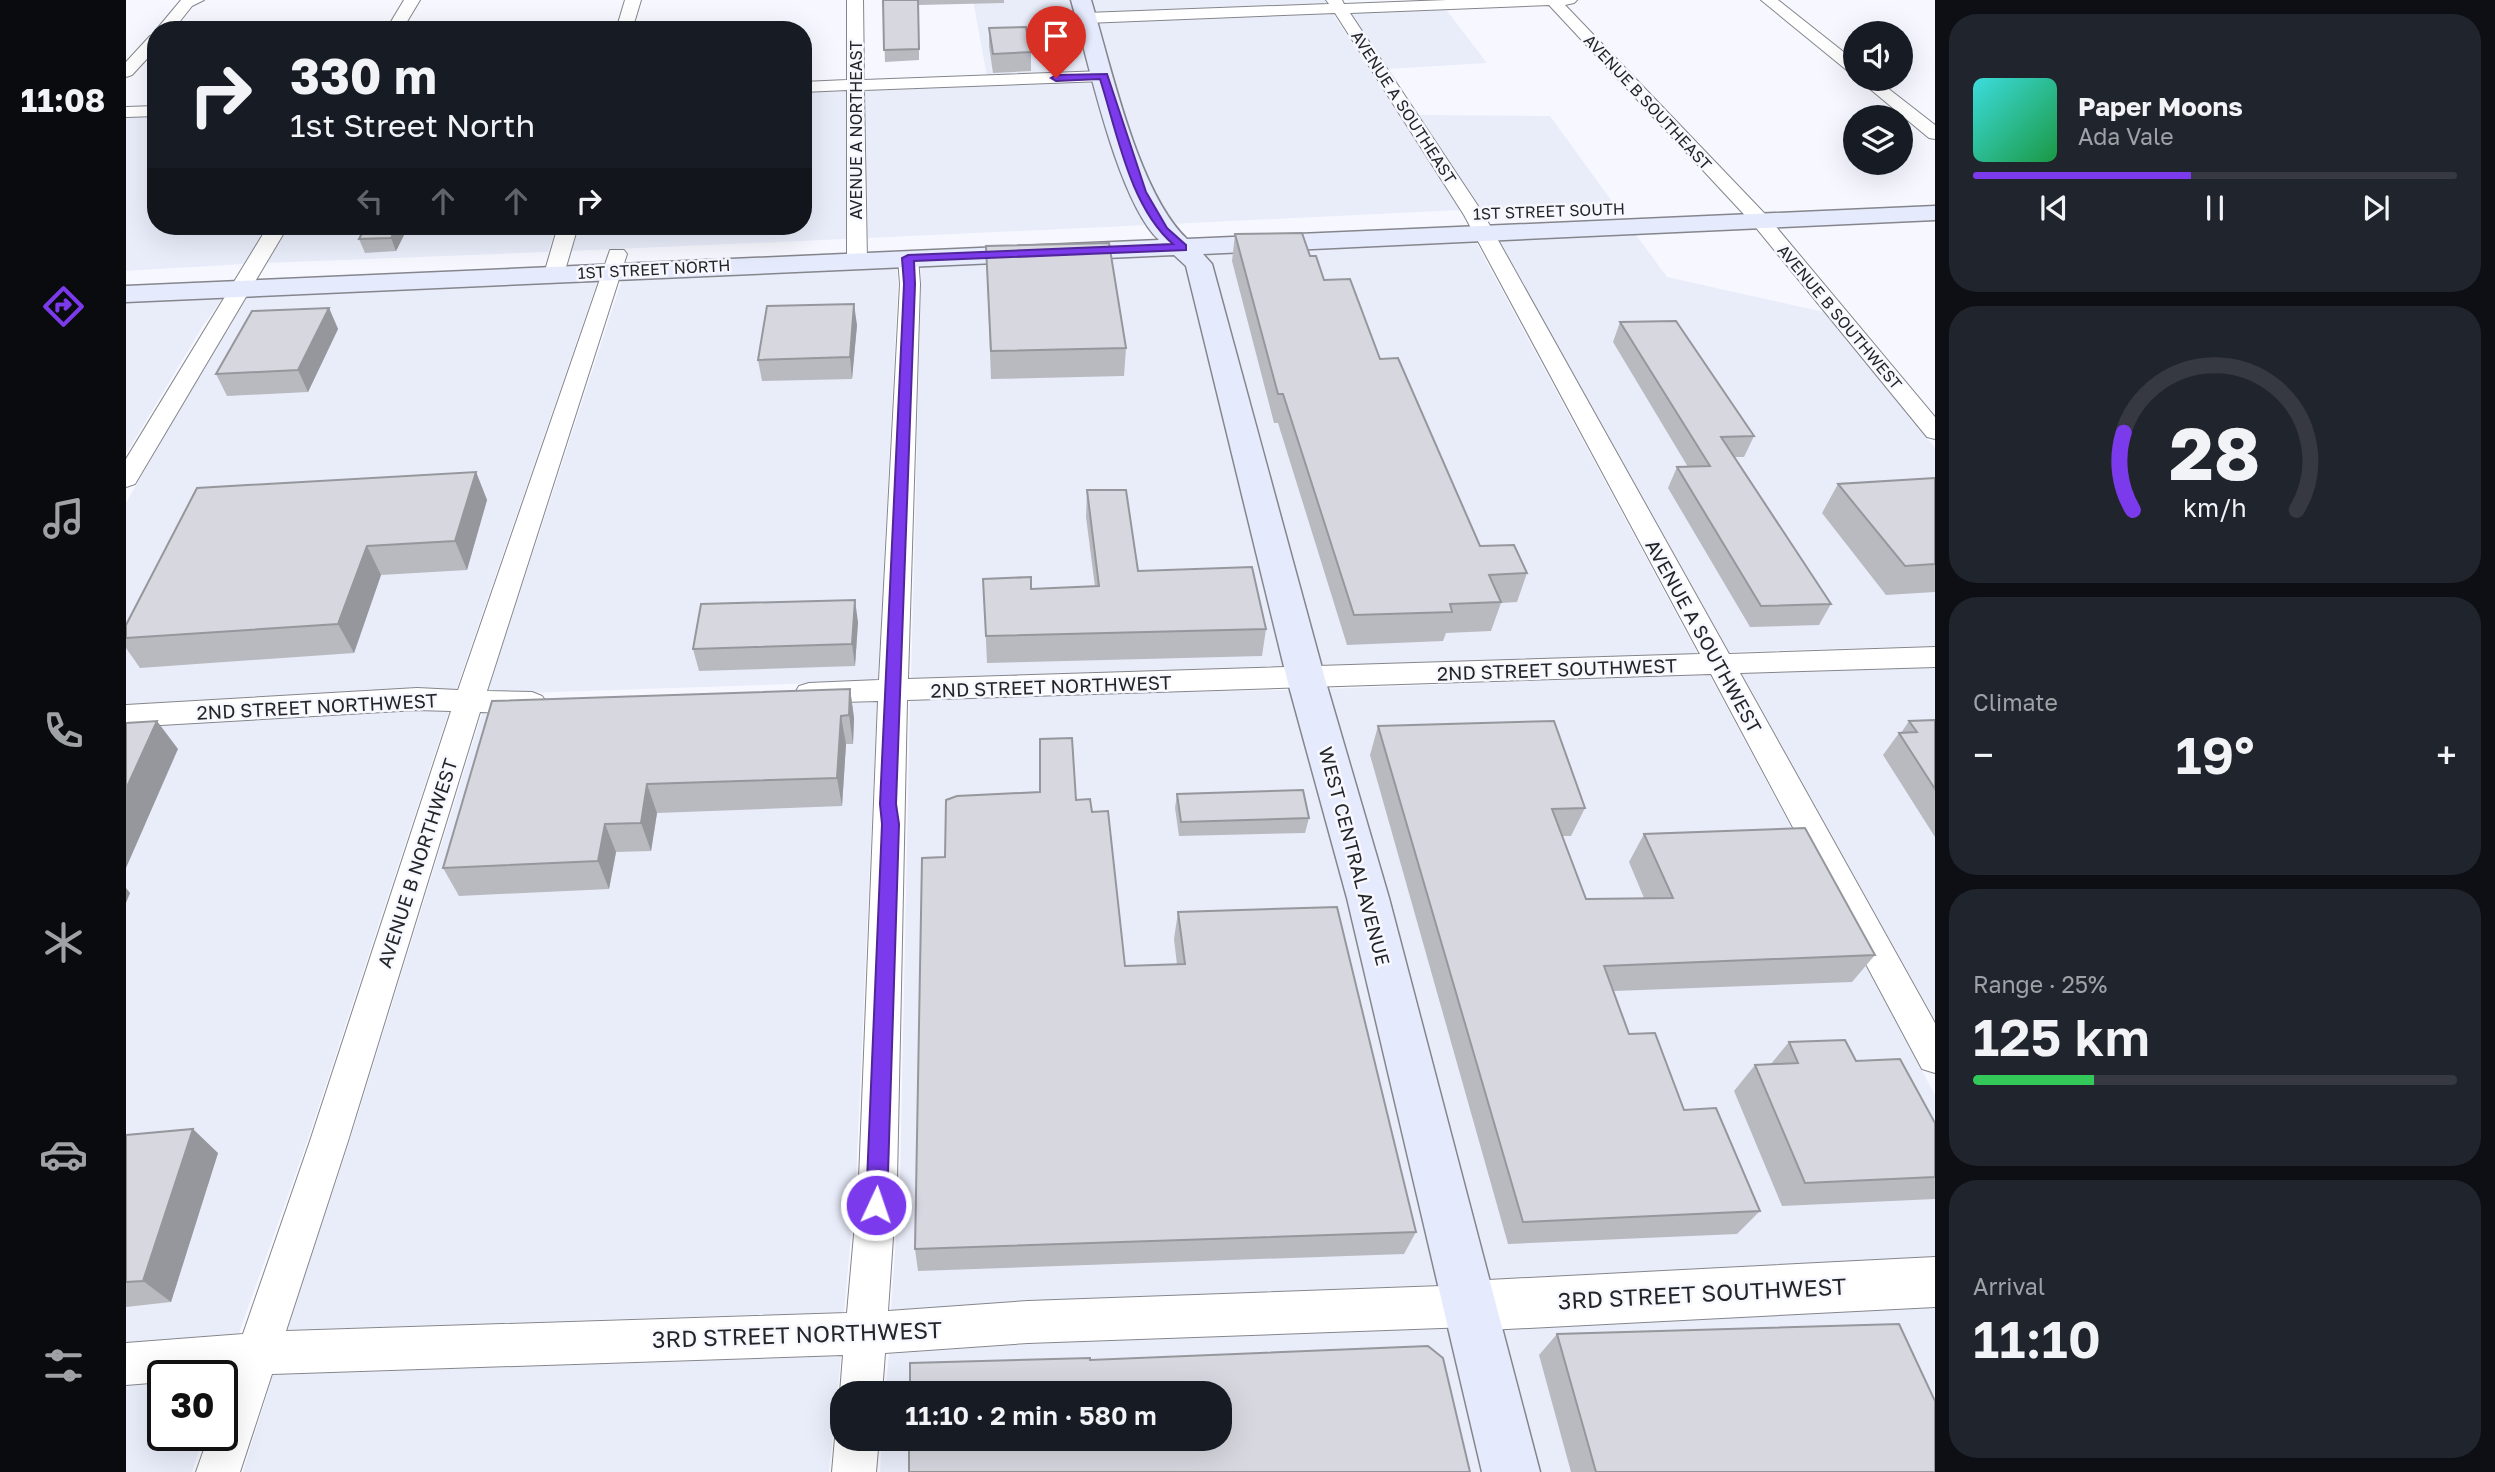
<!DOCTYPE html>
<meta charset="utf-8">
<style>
body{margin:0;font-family:"Golos Text",sans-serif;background:#20242c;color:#f1f3f6;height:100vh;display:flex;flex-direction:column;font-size:26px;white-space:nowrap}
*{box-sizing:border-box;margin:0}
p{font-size:23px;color:#9ea1a6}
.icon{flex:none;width:38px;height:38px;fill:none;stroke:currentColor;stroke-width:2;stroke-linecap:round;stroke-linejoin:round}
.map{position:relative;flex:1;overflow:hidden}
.details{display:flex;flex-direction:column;gap:14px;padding:14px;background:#0d0f14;width:560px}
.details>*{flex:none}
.guide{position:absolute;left:21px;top:21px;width:665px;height:214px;border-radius:28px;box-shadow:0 7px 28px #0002;background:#171b24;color:#f1f3f6;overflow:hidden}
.buttons{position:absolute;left:1717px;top:21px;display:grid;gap:14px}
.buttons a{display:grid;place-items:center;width:70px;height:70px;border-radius:50%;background:#171b24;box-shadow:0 7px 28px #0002;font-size:35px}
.speed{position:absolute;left:21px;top:1360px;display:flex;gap:14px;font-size:35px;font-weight:700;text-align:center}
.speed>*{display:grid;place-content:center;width:91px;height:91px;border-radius:50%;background:#171b24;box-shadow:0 7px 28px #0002;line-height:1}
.speed .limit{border:4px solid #111;border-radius:10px;background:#fff;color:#111}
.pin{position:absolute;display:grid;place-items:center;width:60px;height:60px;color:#fff;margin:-72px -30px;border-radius:50% 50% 50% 0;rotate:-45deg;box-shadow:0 0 7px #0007}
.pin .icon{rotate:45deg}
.me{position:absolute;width:77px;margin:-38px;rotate:3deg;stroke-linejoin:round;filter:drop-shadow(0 0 5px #0008)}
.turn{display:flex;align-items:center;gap:24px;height:147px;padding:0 28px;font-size:32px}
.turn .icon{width:91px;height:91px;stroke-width:2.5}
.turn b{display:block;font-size:49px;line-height:60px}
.lanes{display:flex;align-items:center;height:66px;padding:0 28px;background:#0003;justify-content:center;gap:35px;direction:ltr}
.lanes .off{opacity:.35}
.big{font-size:52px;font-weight:600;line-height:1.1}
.details .widget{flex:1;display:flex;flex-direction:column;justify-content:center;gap:10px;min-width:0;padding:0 24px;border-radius:28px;background:#20242c}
.details .dial{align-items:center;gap:0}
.dial svg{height:182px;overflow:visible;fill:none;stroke:#363941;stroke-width:7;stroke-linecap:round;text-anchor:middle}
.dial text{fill:#f1f3f6;stroke:none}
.song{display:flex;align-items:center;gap:21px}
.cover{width:84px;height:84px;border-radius:10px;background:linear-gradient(135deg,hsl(180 70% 55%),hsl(140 70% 35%))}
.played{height:7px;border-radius:4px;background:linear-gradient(90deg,#7c3aed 45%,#363941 45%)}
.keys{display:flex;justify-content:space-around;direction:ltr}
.heat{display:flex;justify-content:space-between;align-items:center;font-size:38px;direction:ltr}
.charge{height:10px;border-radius:5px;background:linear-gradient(90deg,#34c759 25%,#363941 0)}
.trip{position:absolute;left:704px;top:1381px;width:402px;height:70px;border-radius:28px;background:#171b24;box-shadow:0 7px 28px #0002;font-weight:600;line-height:70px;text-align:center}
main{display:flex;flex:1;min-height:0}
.tab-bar{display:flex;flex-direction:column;width:126px;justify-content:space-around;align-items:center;background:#090b0e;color:#9ea1a6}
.tab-bar .icon{width:49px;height:49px}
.tab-bar .current{color:#7c3aed}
.tab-bar b{font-size:32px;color:#f1f3f6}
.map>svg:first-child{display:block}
.built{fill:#e9edfa}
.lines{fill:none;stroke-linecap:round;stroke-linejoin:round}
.minor-casing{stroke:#85868c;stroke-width:2}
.tertiary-casing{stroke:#85868c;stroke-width:2}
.secondary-casing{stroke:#85868c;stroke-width:3}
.minor{fill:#fff;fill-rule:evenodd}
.tertiary{fill:#fff;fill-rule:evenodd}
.secondary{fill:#e6eafd;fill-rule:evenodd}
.wall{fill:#b9bac0}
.shaded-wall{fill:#96979c}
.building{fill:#d7d8df;stroke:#96979c;stroke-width:2}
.route{fill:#7c3aed;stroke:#51269a;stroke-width:2}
.labels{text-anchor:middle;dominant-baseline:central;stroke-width:5;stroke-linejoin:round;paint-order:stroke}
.far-street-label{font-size:16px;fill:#242527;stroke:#f7f8ff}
.street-label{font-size:19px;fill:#242527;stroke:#f7f8ff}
.near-street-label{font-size:23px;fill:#242527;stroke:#f7f8ff}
</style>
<main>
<nav class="tab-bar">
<b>11:08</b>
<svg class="icon current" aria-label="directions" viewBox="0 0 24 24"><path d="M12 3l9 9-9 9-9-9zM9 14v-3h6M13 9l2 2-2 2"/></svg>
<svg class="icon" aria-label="music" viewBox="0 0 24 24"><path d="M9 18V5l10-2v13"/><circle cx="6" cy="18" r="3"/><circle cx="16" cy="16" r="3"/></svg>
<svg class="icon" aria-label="phone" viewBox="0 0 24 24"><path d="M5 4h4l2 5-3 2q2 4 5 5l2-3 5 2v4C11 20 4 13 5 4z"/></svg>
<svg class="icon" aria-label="climate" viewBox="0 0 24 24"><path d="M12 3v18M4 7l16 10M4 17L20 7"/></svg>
<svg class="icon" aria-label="car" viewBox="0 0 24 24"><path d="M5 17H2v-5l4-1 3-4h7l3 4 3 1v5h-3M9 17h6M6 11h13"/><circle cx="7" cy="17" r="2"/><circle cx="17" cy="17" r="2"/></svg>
<svg class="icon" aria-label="filters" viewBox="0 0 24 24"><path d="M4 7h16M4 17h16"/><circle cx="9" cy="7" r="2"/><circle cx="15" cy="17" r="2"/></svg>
</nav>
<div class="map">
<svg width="1809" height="1472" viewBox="0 0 1809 1472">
<rect width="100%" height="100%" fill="#f7f8ff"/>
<g class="built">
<path d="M 847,0 L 946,0 L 967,73 L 861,77 Z"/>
<path d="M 963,0 L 1199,0 L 1203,6 L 968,14 Z"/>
<path d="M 1318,7 L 1361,63 L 1262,69 L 1223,11 Z"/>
<path d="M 1206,12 L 1334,210 L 1044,224 L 1026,191 L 1005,136 L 970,20 Z"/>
<path d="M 969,80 L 1022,225 L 742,238 L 739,89 Z"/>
<path d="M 720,89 L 720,239 L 445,251 L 453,226 L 677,226 L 677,91 Z"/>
<path d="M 30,115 L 30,226 L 141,226 L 117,264 L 0,271 L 0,116 Z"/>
<path d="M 1293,115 L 1424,116 L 1488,204 L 1355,209 Z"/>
<path d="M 163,226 L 431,226 L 422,252 L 141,263 Z"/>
<path d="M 1508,232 L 1541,277 L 1698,312 L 1809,448 L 1809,646 L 1603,652 L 1371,238 Z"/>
<path d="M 1349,239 L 1359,259 L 1572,654 L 1193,668 L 1085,264 L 1076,252 Z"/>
<path d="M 1050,253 L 1062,265 L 1161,669 L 785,680 L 795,284 L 794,262 Z"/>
<path d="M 771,264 L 772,285 L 752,681 L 400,693 L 362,691 L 497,276 Z"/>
<path d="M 473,277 L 330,690 L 294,688 L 0,706 L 0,503 L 103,323 L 124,293 Z"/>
<path d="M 100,294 L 78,324 L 2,451 L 0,451 L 0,300 Z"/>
<path d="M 1809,667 L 1809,1020 L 1615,673 Z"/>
<path d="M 1583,674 L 1809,1095 L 1809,1260 L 1360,1283 L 1199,689 Z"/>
<path d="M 1167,690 L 1223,899 L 1315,1285 L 902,1301 L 765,1310 L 774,1178 L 784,701 L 973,693 Z"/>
<path d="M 751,702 L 730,1180 L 718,1312 L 161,1330 L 224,1140 L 356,713 L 394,714 Z"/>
<path d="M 287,709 L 323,711 L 181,1142 L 113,1333 L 0,1343 L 0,727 Z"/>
<path d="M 1809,1303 L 1809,1472 L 1410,1472 L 1372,1326 Z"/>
<path d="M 1325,1328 L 1360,1472 L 754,1472 L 756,1439 L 1094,1438 L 1094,1393 L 759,1393 L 763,1354 L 903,1344 Z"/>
<path d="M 715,1356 L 703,1472 L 117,1472 L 147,1375 Z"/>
<path d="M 37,1383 L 37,1435 L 78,1435 L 66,1472 L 0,1472 L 0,1386 Z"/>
</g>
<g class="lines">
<g class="minor-casing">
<g id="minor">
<path d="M 55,0 L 78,0 L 66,6 L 47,30 L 30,30 Z"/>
<path d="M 278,0 L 294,0 L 276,30 L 260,30 Z"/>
<path d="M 499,0 L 515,0 L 506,30 L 490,30 Z"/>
<path d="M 721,0 L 737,0 L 738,80 L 978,71 L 986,76 L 978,81 L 738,90 L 741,260 L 738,264 L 724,264 L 721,260 L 721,90 L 677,92 L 677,82 L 721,80 Z"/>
<path d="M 1200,0 L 1216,0 L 1218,4 L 1321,0 L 1451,0 L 1448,3 L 1439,5 L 1641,216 L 1809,417 L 1809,439 L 1801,437 L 1627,224 L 1423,5 L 1224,13 L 1358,215 L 1603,654 L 1809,647 L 1809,667 L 1614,673 L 1809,1023 L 1809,1073 L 1796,1069 L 1585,674 L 781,700 L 771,1179 L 762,1311 L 902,1301 L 1343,1285 L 1358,1291 L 1364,1306 L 1358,1321 L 1343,1327 L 902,1343 L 759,1353 L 756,1393 L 716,1393 L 716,1398 L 714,1393 L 717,1355 L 146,1374 L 114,1472 L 70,1472 L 83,1435 L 96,1435 L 96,1395 L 102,1377 L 37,1376 L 37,1382 L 0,1385 L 0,1343 L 117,1334 L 184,1141 L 325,711 L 291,710 L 0,727 L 0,705 L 291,688 L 332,690 L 484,250 L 498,250 L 501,254 L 361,691 L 406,692 L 416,696 L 421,703 L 416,710 L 406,714 L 354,712 L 222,1141 L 160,1331 L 721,1313 L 733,1179 L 752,701 L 683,703 L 673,700 L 669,693 L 673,686 L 683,683 L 753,680 L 774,284 L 772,258 L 775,254 L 789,254 L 792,258 L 794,284 L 782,679 L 1574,654 L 1338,215 L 1209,13 L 960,23 L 952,18 L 960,13 L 1203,4 Z"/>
<path d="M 1635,0 L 1652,0 L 1729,61 L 1729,74 L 1723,72 Z"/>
<path d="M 30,34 L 30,49 L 6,75 L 0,77 L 0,62 L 24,36 Z"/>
<path d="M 1732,79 L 1750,79 L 1809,125 L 1809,139 L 1803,138 Z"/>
<path d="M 30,106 L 30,116 L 0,117 L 0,107 Z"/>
<path d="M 142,226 L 162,226 L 12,479 L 9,484 L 0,487 L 0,459 Z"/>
<path d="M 432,226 L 452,226 L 438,274 L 435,278 L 421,278 L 418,274 Z"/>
<path d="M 716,1422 L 716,1438 L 753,1438 L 750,1472 L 706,1472 L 709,1438 Z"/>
</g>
</g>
<g class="tertiary-casing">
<path id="tertiary" d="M 1809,1257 L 1809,1307 L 1343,1331 L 1325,1324 L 1318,1306 L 1325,1288 L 1343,1281 Z"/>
</g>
<g class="secondary-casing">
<path id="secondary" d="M 945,0 L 965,0 C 985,66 1012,193 1061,239 L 1809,206 L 1809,220 L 1077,254 L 1086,264 L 1199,679 L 1263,898 L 1414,1472 L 1356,1472 L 1221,898 L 1161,679 L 1060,266 L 1048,255 L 0,302 L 0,286 L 1033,240 C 991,200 962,59 945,0 Z"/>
</g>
<use href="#minor" class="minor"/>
<use href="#tertiary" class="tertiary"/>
<use href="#secondary" class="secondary"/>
</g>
<g class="wall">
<path d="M 757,0 L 878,0 L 878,3 L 793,5 L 793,60 L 759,62 Z"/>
<path d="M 863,28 L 905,52 L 905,71 L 867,73 L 863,46 Z"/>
<path d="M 240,226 L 280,226 L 281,229 L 270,251 L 239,253 L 233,239 Z"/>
<path d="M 1109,234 L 1184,256 L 1198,280 L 1254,359 L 1354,546 L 1401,573 L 1391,602 L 1375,603 L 1365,631 L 1320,633 L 1317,641 L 1221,645 L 1152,423 L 1148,423 L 1106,261 Z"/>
<path d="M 860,246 L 1000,348 L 998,376 L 865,379 Z"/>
<path d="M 203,308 L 212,329 L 182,392 L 101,396 L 90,374 Z"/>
<path d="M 1494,322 L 1628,436 L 1618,457 L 1609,457 L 1705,604 L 1693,625 L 1624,627 L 1542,488 L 1551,467 L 1562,467 L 1487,342 Z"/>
<path d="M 731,325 L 726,379 L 636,381 L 632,360 Z"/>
<path d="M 350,472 L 361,500 L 341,570 L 255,575 L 228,653 L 14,668 L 0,648 L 0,625 Z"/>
<path d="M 1809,478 L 1809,592 L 1760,595 L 1696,513 L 1712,484 Z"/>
<path d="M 961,490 L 1012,571 L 1140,629 L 1136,656 L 861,663 L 857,579 L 905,589 L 969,587 L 960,517 Z"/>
<path d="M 732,622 L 729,666 L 573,671 L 567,649 Z"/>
<path d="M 724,689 L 728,718 L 727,744 L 720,744 L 716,806 L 531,813 L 525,851 L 490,852 L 483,889 L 333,896 L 317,868 Z"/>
<path d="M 1809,720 L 1809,837 L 1757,755 L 1773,733 L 1775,733 L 1783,721 Z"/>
<path d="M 1252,726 L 1459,808 L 1445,836 L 1436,836 L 1460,899 L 1518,898 L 1503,862 L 1518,834 L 1749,955 L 1726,982 L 1488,991 L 1503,1034 L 1558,1110 L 1634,1211 L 1611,1234 L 1382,1244 L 1244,755 Z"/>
<path d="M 914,792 L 950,800 L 966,812 L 999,966 L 1051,965 L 1048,939 L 1052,912 L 1290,1232 L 1278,1254 L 792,1271 L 789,1249 L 819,857 Z"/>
<path d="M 1051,794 L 1183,818 L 1179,833 L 1053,836 L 1049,808 Z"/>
<path d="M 1663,1042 L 1730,1061 L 1809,1123 L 1809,1199 L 1656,1206 L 1608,1091 L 1629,1065 L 1644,1065 Z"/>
<path d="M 0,1135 L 92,1153 L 45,1302 L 0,1307 Z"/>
<path d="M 1431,1334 L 1809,1472 L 1445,1472 L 1413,1355 Z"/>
</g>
<g class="shaded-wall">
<path d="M 271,226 L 280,226 L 281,229 L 270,251 L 265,238 Z"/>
<path d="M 728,304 L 731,325 L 726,379 L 724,357 Z"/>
<path d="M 203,308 L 212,329 L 182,392 L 172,370 Z"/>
<path d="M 350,472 L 361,500 L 341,570 L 329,541 Z"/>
<path d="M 241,546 L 255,575 L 228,653 L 212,624 Z"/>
<path d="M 729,600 L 732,622 L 729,666 L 726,644 Z"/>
<path d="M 724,689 L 728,718 L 727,744 L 723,715 Z"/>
<path d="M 715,716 L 720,744 L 716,806 L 711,778 Z"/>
<path d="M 31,721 L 52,749 L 0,868 L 0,789 Z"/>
<path d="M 521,784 L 531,813 L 525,851 L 515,823 Z"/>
<path d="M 479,824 L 490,852 L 483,889 L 472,861 Z"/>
<path d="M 0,888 L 4,893 L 0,903 Z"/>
<path d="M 67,1129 L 92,1153 L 45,1302 L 17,1281 Z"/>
</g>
<g class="building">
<path d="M 757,0 L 792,0 L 793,49 L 758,50 Z"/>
<path d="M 900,27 L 905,52 L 867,54 L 863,28 Z"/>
<path d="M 240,226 L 271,226 L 265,238 L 233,239 Z"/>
<path d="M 1176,233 L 1184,256 L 1190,256 L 1198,280 L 1224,279 L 1254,359 L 1272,358 L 1354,546 L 1388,545 L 1401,573 L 1363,575 L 1375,602 L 1324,604 L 1326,612 L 1228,615 L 1157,394 L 1152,394 L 1109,234 Z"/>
<path d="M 983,243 L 1000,348 L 865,351 L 860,246 Z"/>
<path d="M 728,304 L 724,357 L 632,360 L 641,306 Z"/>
<path d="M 203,308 L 172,370 L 90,374 L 126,311 Z"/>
<path d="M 1550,321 L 1628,436 L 1595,437 L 1705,604 L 1635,606 L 1551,467 L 1584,466 L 1494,322 Z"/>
<path d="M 350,472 L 329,541 L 241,546 L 212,624 L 0,638 L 0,625 L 71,488 Z"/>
<path d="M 1809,478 L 1809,564 L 1779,566 L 1712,484 Z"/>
<path d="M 961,490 L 1000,490 L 1012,571 L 1126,567 L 1140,629 L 860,636 L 857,579 L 905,577 L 905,589 L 973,586 Z"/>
<path d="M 729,600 L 726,644 L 567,649 L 575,604 Z"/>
<path d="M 724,689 L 723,715 L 715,716 L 711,778 L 521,784 L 515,823 L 479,824 L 472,861 L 317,868 L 366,701 Z"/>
<path d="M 1809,720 L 1809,789 L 1773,733 L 1791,732 L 1783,721 Z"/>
<path d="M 31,721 L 0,789 L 0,723 Z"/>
<path d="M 1428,721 L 1459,808 L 1426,809 L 1460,899 L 1547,898 L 1518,834 L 1679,828 L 1749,955 L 1478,966 L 1503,1034 L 1529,1033 L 1558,1110 L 1590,1108 L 1634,1211 L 1397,1222 L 1252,726 Z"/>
<path d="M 946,738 L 950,800 L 964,799 L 966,812 L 982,811 L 999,966 L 1059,964 L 1052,912 L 1211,907 L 1290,1232 L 789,1249 L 796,858 L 819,857 L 820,800 L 831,796 L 914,792 L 914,739 Z"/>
<path d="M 1177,790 L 1183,818 L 1055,822 L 1051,794 Z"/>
<path d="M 1719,1040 L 1730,1061 L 1774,1059 L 1809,1123 L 1809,1177 L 1679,1183 L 1629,1065 L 1672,1063 L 1663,1042 Z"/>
<path d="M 67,1129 L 17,1281 L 0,1282 L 0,1135 Z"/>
<path d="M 1773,1324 L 1809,1401 L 1809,1472 L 1470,1472 L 1431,1334 Z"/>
<path d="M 1302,1346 L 1317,1358 L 1344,1472 L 783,1472 L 783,1438 L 1094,1438 L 1094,1393 L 784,1393 L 784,1363 L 964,1358 L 964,1360 Z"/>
</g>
<path class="route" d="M 981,74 L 1020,192 L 1041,228 L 1060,245 L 1060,250 L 788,261 L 789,284 L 770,804 L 773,824 L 761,1205 L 757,1212 L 750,1215 L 743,1212 L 740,1205 L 756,824 L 754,804 L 778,284 L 776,258 L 782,255 L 1047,244 C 1004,207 991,132 974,79 L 930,81 L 925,78 L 930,75 Z"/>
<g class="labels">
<g class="far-street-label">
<text transform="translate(1522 102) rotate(47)">AVENUE B SOUTHEAST</text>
<text transform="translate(1278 107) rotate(57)">AVENUE A SOUTHEAST</text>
<text transform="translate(730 130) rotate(-90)">AVENUE A NORTHEAST</text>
<text transform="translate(1423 211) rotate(-2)">1ST STREET SOUTH</text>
<text transform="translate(528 269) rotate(-3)">1ST STREET NORTH</text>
<text transform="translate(1714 317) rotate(50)">AVENUE B SOUTHWEST</text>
</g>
<g class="street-label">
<text transform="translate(1578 636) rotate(61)">AVENUE A SOUTHWEST</text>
<text transform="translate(1431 669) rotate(-2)">2ND STREET SOUTHWEST</text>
<text transform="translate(925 686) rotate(-2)">2ND STREET NORTHWEST</text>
<text transform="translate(191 706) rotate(-3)">2ND STREET NORTHWEST</text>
<text transform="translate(1229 856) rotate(75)">WEST CENTRAL AVENUE</text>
<text transform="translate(291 863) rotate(-72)">AVENUE B NORTHWEST</text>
</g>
<g class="near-street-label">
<text transform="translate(1576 1293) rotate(-3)">3RD STREET SOUTHWEST</text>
<text transform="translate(671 1334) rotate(-2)">3RD STREET NORTHWEST</text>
</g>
</g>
</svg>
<div class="buttons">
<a><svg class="icon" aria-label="sound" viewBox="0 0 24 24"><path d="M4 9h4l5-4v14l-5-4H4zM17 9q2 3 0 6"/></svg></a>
<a><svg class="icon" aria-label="layers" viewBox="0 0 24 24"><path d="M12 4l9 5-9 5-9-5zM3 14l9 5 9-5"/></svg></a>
</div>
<div class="speed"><div class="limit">30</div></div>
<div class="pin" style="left:930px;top:78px;background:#d93025"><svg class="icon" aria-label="arrive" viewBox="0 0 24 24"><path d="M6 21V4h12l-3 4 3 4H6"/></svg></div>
<svg class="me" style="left:750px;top:1205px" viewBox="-20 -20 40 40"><circle r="17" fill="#7c3aed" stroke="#fff" stroke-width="3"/><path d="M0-11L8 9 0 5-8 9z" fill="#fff"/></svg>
<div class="trip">11:10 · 2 min · 580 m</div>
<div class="guide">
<div class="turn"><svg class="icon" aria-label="right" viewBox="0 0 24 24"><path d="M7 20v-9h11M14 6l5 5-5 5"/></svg><div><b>330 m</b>1st Street North</div></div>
<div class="lanes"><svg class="icon off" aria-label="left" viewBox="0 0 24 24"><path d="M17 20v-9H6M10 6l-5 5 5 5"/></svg><svg class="icon off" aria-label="ahead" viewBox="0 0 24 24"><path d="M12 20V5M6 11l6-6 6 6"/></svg><svg class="icon off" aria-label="ahead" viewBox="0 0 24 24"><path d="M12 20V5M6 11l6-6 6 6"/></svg><svg class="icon" aria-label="right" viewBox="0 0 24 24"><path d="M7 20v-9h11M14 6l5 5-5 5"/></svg></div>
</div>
</div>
<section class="details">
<div class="widget">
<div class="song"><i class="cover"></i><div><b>Paper Moons</b><p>Ada Vale</p></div></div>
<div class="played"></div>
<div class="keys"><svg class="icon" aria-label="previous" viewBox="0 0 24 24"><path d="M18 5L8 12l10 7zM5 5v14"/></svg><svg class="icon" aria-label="pause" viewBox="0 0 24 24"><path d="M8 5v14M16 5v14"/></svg><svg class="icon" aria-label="next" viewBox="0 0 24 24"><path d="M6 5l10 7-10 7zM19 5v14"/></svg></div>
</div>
<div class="widget dial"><svg viewBox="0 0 100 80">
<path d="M14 69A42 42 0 1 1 86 69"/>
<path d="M14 69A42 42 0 0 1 10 35" stroke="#7c3aed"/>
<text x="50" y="56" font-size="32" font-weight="700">28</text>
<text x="50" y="72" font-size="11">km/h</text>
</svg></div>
<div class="widget"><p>Climate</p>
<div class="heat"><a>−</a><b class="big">19°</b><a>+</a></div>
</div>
<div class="widget"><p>Range · 25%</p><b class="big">125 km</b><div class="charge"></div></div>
<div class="widget"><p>Arrival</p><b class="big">11:10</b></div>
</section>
</main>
